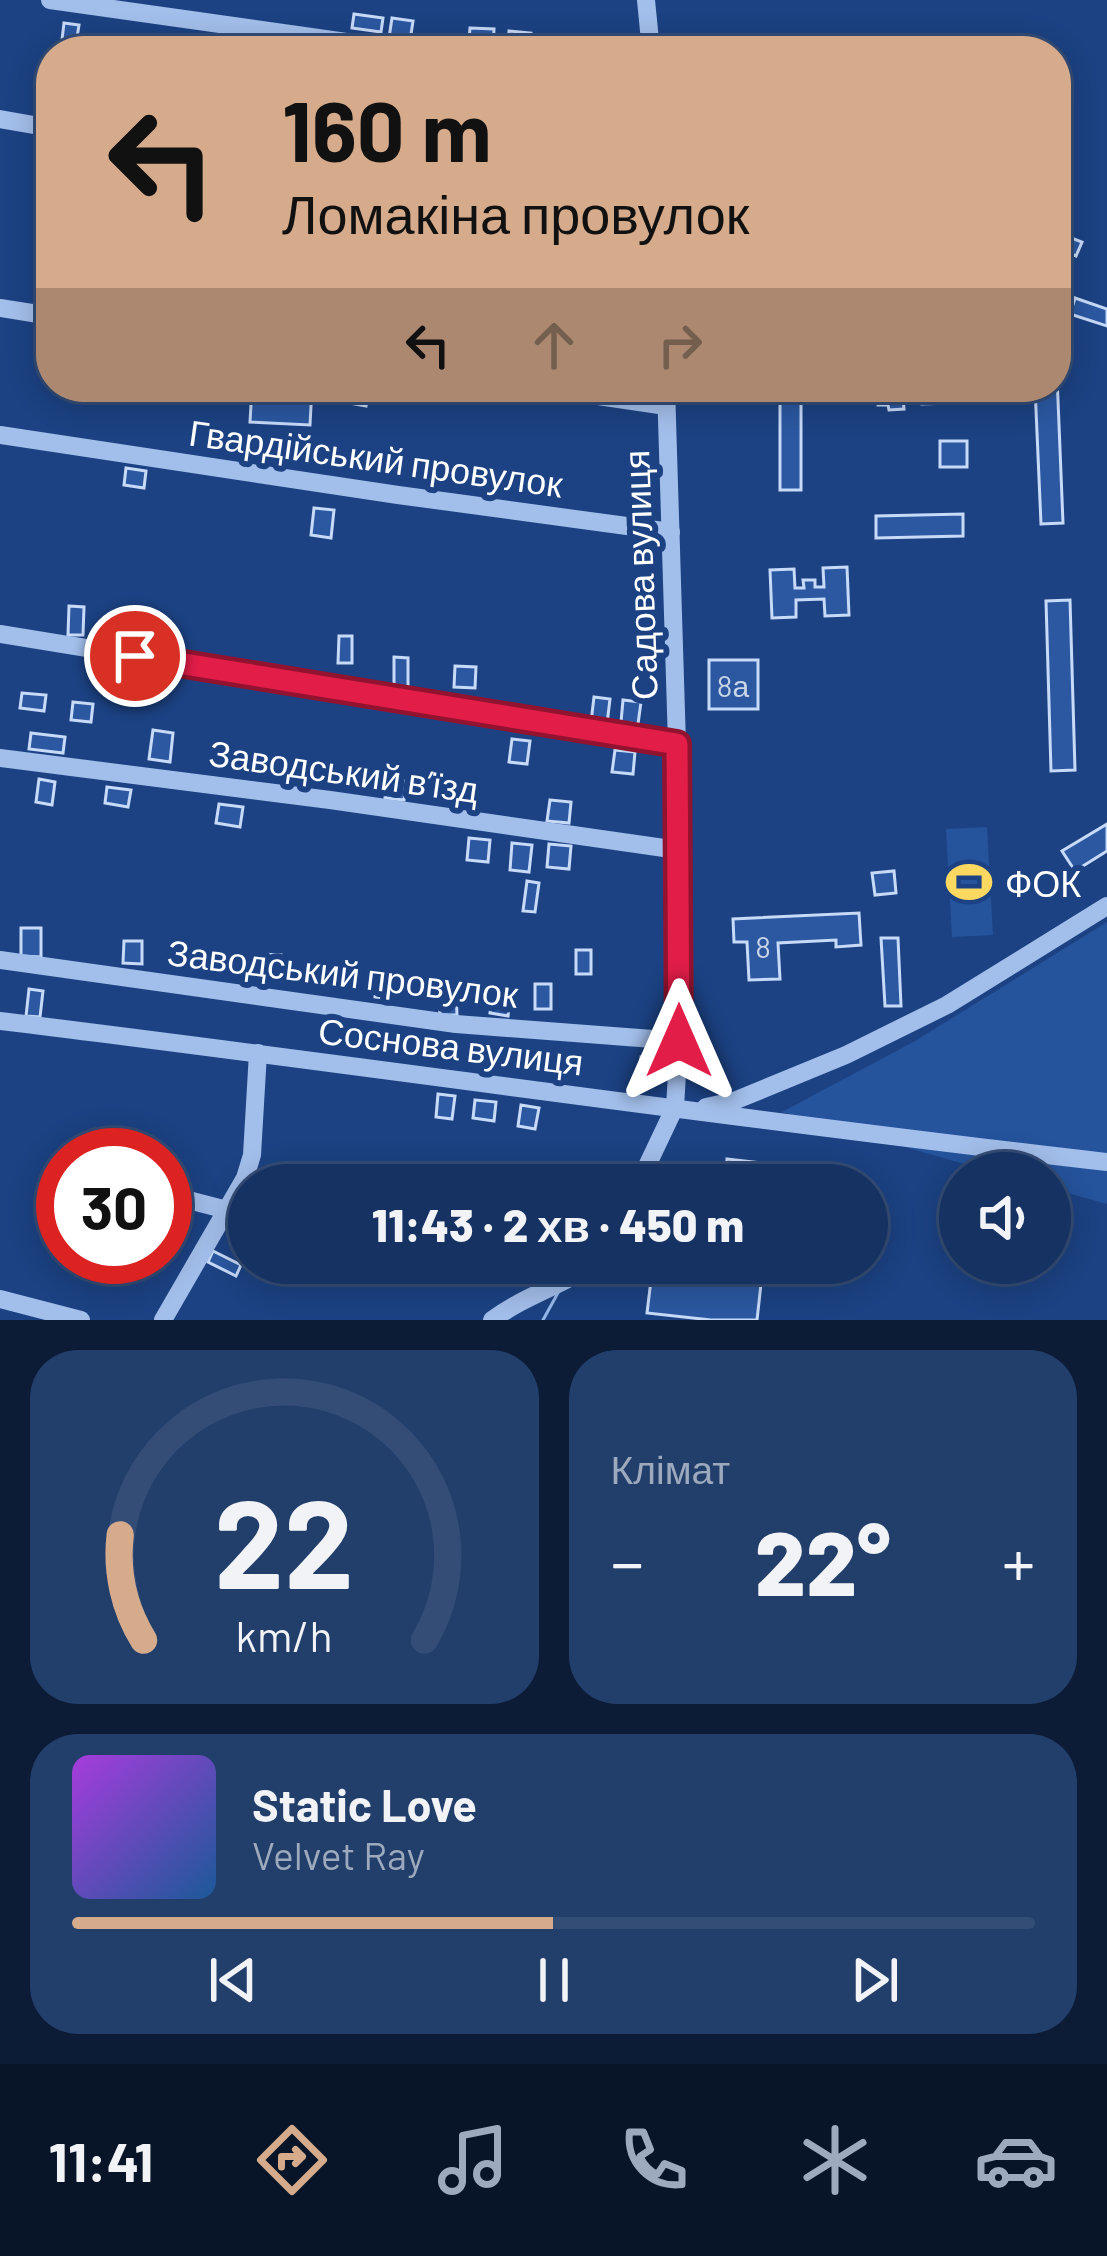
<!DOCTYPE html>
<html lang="uk">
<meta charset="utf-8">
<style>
body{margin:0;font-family:Barlow,sans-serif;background:#223e6b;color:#f1f3f6;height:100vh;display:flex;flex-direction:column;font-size:45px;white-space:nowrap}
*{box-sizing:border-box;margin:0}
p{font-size:39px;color:#9daabe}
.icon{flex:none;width:66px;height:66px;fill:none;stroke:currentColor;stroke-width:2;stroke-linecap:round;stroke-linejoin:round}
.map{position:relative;height:1320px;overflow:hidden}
.panel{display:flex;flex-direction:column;gap:30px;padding:30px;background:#0c1c36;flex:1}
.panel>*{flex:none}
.guide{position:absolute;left:36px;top:36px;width:1035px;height:366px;border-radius:48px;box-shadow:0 6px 30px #0003,0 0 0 3px #344d77;background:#d6ab8b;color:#111;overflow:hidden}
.buttons{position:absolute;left:939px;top:1152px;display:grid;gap:24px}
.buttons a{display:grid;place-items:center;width:132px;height:132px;border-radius:50%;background:#153262;box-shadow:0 6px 30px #0003,0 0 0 3px #344d77;font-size:60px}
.speed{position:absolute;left:36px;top:1128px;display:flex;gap:24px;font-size:60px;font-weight:700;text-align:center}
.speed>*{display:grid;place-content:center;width:156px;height:156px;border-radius:50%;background:#153262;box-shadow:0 6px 30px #0003,0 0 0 3px #344d77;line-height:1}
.speed .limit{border:18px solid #d22;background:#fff;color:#111}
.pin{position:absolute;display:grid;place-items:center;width:102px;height:102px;color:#fff;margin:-51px;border:6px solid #fff;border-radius:50%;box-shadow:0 3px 12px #0007}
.me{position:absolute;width:132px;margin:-66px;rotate:0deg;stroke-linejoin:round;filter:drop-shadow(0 0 9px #0008)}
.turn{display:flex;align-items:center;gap:42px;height:252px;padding:0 48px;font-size:54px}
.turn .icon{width:156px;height:156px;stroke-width:2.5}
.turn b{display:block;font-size:84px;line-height:102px}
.lanes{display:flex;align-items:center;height:114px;padding:0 48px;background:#0003;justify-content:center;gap:60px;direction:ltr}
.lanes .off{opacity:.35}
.big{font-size:90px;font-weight:800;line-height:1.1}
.panel .widget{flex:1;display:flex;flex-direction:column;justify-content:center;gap:18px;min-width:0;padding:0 42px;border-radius:48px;background:#223e6b}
.panel .dial{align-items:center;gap:0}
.dial svg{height:312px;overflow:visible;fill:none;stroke:#344d77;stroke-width:7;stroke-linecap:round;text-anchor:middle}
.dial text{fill:#f1f3f6;stroke:none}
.song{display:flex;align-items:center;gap:36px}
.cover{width:144px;height:144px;border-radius:18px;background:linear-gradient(135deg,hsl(280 70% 55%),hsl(210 70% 35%))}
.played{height:12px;border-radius:6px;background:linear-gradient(90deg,#d6ab8b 50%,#344d77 50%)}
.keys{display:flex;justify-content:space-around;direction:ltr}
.heat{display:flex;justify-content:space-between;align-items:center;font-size:66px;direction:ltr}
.panel .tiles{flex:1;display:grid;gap:30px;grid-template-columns:1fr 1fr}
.widget:last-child{grid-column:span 2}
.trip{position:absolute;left:228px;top:1164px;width:660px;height:120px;border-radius:60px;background:#153262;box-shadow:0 6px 30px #0003,0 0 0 3px #344d77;font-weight:800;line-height:120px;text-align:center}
.tabs{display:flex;height:192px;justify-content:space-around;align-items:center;background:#081427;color:#9daabe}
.tabs .icon{width:84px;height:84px}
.tabs .current{color:#d6ab8b}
.tabs b{font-size:54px;color:#f1f3f6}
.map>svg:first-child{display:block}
.green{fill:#25539c}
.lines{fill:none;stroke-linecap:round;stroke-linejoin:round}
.stream{stroke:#95b8ec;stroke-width:3}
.building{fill:#2b58a1;stroke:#c7daf8;stroke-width:3}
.minor{stroke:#a2beea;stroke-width:18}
.route-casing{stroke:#92132f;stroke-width:30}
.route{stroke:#e11d48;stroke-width:21}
.labels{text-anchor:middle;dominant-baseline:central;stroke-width:12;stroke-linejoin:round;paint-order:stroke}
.number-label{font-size:30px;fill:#cad5e8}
.street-label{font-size:36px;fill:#fff;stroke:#1c4283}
.poi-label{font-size:36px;fill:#fff;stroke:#1c4283;text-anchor:start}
</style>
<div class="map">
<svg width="1107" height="1320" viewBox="0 0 1107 1320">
<rect width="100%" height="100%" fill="#1c4283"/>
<g class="green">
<path d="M 987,827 L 993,935 L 952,937 L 946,829 Z"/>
<path d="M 1107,922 L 1107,1204 L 1050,1188 L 1050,1173 L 996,1173 L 782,1112 L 915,1041 Z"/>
</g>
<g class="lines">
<path class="stream" d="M 543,1320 L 559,1291"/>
</g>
<g class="building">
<path d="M 354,14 L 383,18 L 381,32 L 352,28 Z"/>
<path d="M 392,18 L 413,21 L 410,41 L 389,38 Z"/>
<path d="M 64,23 L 79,25 L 75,50 L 61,48 Z"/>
<path d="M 470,28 L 494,29 L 493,50 L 468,49 Z"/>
<path d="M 509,31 L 531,33 L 530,51 L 508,51 Z"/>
<path d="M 1056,232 L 1082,242 L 1076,256 L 1056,248 Z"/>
<path d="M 1075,298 L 1107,309 L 1107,326 L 1070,314 Z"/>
<path d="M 1056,351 L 1063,523 L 1041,524 L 1035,387 L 1056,387 Z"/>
<path d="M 252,387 L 312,387 L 310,425 L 250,422 Z"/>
<path d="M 346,387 L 369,387 L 366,406 L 344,402 Z"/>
<rect x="780" y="387" width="21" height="103"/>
<path d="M 877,387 L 909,387 L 902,387 L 904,409 L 889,410 L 888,405 L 878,405 Z"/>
<path d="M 921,387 L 947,387 L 948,403 L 922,404 Z"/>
<rect x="940" y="441" width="27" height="26"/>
<path d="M 126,468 L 146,471 L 144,488 L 124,485 Z"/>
<path d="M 314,508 L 334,510 L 331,538 L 311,535 Z"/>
<path d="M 963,514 L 963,536 L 876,538 L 876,516 Z"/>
<path d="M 847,567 L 849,615 L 825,616 L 824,599 L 796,600 L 796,617 L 772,618 L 770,570 L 794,569 L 795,588 L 804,588 L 803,580 L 815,580 L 815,587 L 824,587 L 823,568 Z"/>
<path d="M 1070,600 L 1075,770 L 1051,771 L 1046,601 Z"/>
<path d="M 69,606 L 84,607 L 83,635 L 68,635 Z"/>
<path d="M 339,636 L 352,636 L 352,663 L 338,663 Z"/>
<path d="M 394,657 L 408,658 L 408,689 L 394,688 Z"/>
<rect x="709" y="660" width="49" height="49"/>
<path d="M 455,666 L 476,667 L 475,688 L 454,687 Z"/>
<path d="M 22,693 L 46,695 L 44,711 L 20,708 Z"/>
<path d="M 594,697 L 610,699 L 607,724 L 591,722 Z"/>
<path d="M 623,700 L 641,702 L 638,724 L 621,722 Z"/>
<path d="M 73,702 L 93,704 L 91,722 L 71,720 Z"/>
<path d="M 153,730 L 173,733 L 170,762 L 149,759 Z"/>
<path d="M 31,733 L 65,737 L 63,753 L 29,749 Z"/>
<path d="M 512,739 L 530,741 L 527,764 L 509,762 Z"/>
<path d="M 615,750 L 635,752 L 633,774 L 612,772 Z"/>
<path d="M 388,778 L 406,781 L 404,800 L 385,798 Z"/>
<path d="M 39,779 L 55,782 L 52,805 L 36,802 Z"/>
<path d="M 107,787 L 131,790 L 128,807 L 105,803 Z"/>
<path d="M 550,800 L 571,802 L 569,823 L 547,821 Z"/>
<path d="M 219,804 L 243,807 L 240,827 L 216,823 Z"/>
<path d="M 1107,824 L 1107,851 L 1075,871 L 1062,851 Z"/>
<path d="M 469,838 L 490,840 L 488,862 L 467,860 Z"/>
<path d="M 512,843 L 532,845 L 529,872 L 510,870 Z"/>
<path d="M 549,844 L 571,846 L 569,869 L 547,867 Z"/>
<path d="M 894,871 L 896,893 L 875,895 L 872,873 Z"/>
<path d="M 527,881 L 539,883 L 535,912 L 523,911 Z"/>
<path d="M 859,913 L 861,945 L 836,947 L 836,940 L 778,943 L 780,979 L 749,980 L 747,942 L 734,942 L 733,919 Z"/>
<path d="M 21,928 L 41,928 L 41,957 L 21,956 Z"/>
<path d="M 881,938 L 898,938 L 901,1006 L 885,1006 Z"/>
<path d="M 124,941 L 142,941 L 142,964 L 123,963 Z"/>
<rect x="576" y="950" width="15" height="24"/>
<path d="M 259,954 L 281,955 L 280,980 L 257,979 Z"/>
<path d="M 376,978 L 395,979 L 393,999 L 375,997 Z"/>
<rect x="535" y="984" width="16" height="25"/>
<path d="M 493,988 L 511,991 L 508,1016 L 490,1013 Z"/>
<path d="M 29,989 L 43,991 L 40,1017 L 26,1016 Z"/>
<path d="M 456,990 L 457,1015 L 440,1015 L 439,991 Z"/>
<path d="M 347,1029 L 377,1032 L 375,1046 L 346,1044 Z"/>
<path d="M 641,1057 L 658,1059 L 654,1082 L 638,1080 Z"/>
<path d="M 438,1094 L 455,1096 L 452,1119 L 436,1117 Z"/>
<path d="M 475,1100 L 496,1102 L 494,1121 L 473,1118 Z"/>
<path d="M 521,1105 L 539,1108 L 535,1129 L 518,1126 Z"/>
<path d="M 727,1159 L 770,1164 L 769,1175 L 782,1177 L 781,1185 L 710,1185 L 713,1166 L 726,1168 Z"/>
<path d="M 213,1251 L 241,1265 L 236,1276 L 208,1262 Z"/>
<path d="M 696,1263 L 763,1266 L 757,1320 L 711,1320 L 647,1313 L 652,1272 L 694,1277 Z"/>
</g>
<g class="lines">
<g class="minor">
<path d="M 50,0 L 410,51"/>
<path d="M 646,0 L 651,51"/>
<path d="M 0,119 L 51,128"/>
<path d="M 0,308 L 51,316"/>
<path d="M 537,387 L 666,406"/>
<path d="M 0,435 L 398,495 L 671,532"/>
<path d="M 0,634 L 677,744"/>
<path d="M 0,758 L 330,800 L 678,850"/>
<path d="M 0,960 L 456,1024 L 679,1041"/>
<path d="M 0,1021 C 369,1066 737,1120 1107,1162"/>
<path d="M 706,1107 L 734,1101 L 846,1055 L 947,1005 L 1107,906"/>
<path d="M 638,1185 L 675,1107 L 679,1041 L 677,744 L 666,387"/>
<path d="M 165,1194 L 227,1210"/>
<path d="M 0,1299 L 81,1320"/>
<path d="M 163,1320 L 245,1178 L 252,1155 L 258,1053"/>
<path d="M 492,1320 C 524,1296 563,1285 596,1263"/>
</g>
</g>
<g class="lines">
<g class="route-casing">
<path id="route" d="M 135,656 L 677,744 L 679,1041"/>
</g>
<use href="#route" class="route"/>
</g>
<defs>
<g id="stadium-bare" transform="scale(3.6)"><path d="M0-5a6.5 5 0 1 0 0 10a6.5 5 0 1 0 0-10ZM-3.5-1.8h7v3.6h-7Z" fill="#fbd860" stroke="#1c4283" stroke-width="2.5" paint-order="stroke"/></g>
</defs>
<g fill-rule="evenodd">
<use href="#stadium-bare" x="969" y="882"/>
</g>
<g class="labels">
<g class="number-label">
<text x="733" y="685">8а</text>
<text x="763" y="946">8</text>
</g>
<g class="street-label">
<text transform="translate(376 457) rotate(8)">Гвардійський провулок</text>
<text transform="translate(639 575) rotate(-92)">Садова вулиця</text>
<text transform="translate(344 770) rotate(8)">Заводський в’їзд</text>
<text transform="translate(343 972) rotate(7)">Заводський провулок</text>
<text transform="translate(451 1045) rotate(7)">Соснова вулиця</text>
</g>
<g class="poi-label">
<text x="1005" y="882">ФОК</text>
</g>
</g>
</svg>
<div class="buttons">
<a><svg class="icon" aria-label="sound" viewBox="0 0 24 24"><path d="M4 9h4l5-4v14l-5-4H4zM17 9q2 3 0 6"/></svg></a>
</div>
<div class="speed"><div class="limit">30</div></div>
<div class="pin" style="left:135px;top:656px;background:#d93025"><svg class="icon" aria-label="arrive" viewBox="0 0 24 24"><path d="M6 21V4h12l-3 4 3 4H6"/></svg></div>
<svg class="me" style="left:679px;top:1041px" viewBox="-20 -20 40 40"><path d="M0-17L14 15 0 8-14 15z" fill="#e11d48" stroke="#fff" stroke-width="4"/></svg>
<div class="trip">11:43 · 2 хв · 450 m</div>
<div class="guide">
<div class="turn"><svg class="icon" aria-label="left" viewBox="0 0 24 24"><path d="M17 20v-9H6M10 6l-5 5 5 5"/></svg><div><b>160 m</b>Ломакіна провулок</div></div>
<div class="lanes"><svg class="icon" aria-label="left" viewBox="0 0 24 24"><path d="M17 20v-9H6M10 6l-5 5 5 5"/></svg><svg class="icon off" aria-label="ahead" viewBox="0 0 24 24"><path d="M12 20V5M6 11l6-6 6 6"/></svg><svg class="icon off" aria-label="right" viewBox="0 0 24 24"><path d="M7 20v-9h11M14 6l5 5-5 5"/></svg></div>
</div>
</div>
<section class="panel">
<div class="tiles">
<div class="widget dial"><svg viewBox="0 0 100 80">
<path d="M14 69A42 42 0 1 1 86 69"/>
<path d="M14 69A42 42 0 0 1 8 42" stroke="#d6ab8b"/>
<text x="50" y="56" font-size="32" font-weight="700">22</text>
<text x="50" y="72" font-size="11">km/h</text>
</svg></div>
<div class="widget"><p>Клімат</p>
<div class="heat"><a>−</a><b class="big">22°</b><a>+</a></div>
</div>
<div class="widget">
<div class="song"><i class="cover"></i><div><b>Static Love</b><p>Velvet Ray</p></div></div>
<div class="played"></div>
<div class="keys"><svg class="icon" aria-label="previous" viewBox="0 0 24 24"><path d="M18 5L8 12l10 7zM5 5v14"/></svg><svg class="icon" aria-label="pause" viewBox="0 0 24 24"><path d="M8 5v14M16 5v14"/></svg><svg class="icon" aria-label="next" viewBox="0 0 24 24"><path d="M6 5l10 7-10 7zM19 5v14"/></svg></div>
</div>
</div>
</section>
<nav class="tabs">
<b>11:41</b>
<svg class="icon current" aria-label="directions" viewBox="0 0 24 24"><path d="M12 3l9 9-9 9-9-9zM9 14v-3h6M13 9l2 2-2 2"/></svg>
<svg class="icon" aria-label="music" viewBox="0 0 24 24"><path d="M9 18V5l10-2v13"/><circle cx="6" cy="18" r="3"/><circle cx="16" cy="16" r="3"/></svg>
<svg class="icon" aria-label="phone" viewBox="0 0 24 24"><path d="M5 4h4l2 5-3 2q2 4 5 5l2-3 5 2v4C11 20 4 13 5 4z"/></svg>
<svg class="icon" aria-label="climate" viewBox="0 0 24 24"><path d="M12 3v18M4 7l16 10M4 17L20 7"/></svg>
<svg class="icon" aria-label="car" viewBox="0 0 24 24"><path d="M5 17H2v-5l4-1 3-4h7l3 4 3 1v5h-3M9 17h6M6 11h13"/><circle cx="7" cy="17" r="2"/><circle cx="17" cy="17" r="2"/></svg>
</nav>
